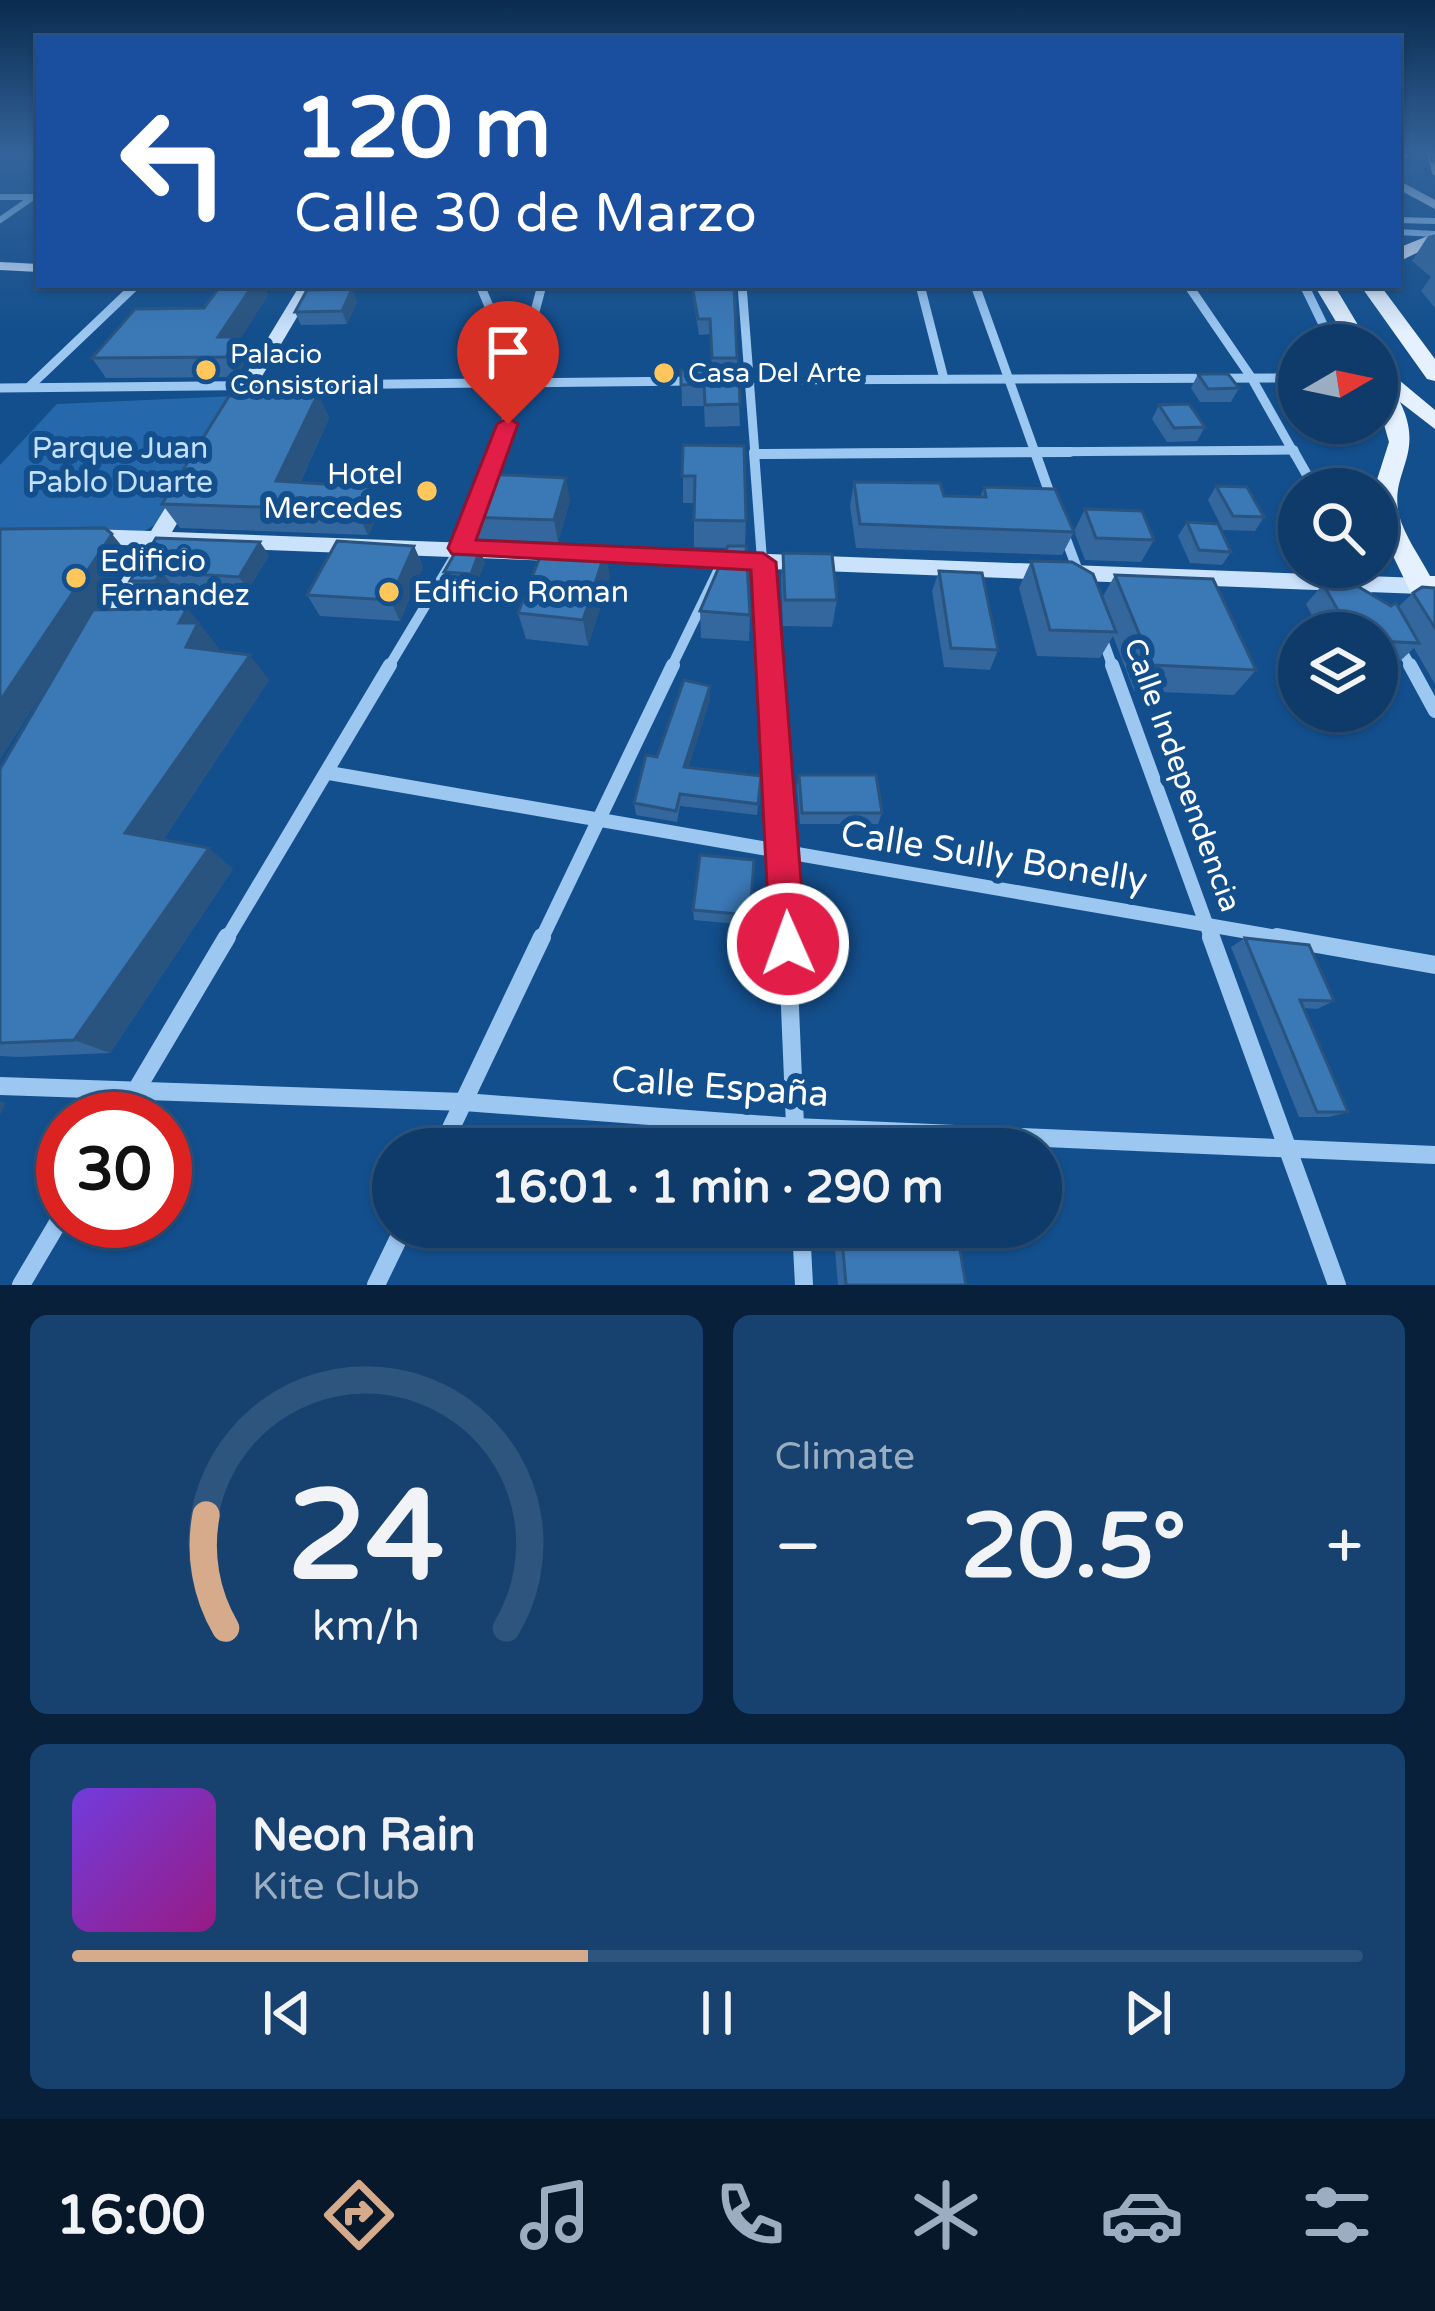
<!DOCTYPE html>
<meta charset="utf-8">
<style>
body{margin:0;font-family:"Varela Round",sans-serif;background:#174270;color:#f1f3f6;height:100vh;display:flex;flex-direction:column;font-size:45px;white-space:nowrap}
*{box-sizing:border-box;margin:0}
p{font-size:39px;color:#9badc1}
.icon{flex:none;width:66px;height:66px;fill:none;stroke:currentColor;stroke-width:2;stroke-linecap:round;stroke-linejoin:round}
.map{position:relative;height:1285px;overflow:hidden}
.sheet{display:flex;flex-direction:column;gap:30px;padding:30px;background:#08203a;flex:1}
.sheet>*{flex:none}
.top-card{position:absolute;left:36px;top:36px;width:1365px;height:252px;border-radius:0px;box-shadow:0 3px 9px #0004,0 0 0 3px #2e557e;background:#1a4fa0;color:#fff;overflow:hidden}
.needle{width:78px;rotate:81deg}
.tools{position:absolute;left:1278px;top:324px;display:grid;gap:24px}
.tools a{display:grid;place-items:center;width:120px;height:120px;border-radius:50%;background:#0e3b6a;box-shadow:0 3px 9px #0004,0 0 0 3px #2e557e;font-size:60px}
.speed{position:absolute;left:36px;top:1092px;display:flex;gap:24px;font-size:60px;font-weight:700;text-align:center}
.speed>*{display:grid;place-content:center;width:156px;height:156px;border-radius:50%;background:#0e3b6a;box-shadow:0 3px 9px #0004,0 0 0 3px #2e557e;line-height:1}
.speed .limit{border:18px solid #d22;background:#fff;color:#111}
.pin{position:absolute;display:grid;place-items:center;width:102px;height:102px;color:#fff;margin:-123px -51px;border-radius:50% 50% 50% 0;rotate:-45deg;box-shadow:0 0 12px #0007}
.pin .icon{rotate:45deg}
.me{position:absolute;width:132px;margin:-66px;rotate:358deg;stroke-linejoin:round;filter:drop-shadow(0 0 9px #0008)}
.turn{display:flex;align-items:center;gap:42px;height:252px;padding:0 60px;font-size:54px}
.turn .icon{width:156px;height:156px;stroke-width:2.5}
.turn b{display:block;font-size:84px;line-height:102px}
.big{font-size:90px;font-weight:700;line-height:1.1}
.sheet .card{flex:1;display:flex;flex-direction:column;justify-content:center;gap:18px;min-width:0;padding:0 42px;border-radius:18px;background:#174270}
.sheet .dial{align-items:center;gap:0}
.dial svg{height:312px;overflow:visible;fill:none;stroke:#2e557e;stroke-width:7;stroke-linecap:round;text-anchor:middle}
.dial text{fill:#f1f3f6;stroke:none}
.song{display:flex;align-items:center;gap:36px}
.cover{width:144px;height:144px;border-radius:18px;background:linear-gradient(135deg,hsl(260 70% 55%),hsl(310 70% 35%))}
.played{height:12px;border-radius:6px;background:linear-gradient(90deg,#d6ab8b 40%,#2e557e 40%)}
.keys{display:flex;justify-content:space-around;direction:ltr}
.heat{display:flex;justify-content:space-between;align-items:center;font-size:66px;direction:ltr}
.sheet .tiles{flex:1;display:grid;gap:30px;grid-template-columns:1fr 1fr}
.card:last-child{grid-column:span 2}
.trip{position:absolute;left:372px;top:1128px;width:690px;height:120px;border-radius:60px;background:#0e3b6a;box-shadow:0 3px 9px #0004,0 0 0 3px #2e557e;font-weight:700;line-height:120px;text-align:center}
.tabs{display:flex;height:192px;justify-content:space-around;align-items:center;background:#06182a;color:#9badc1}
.tabs .icon{width:84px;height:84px}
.tabs .active{color:#d6ab8b}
.tabs b{font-size:54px;color:#f1f3f6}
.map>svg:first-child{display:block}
.green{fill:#2569ac}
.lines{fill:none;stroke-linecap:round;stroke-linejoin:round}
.street-far4{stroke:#9bc7f1;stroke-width:6}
.street-far3{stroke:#9bc7f1;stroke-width:9}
.street-far2{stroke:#9bc7f1;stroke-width:10}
.street-far1{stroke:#9bc7f1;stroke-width:14}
.street{stroke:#9bc7f1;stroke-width:18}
.secondary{fill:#cae2fc;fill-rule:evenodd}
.primary{fill:#e5f1ff;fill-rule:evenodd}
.rail-casing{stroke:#fff;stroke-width:6}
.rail{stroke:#134f8d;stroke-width:3;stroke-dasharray:10;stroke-linecap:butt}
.wall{fill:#33679d}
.shaded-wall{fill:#29547f}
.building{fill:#3b78b6;stroke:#29547f;stroke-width:3}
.route{fill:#e11d48;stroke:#92132f;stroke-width:3}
.poi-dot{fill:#ffc75b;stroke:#134f8d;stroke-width:4.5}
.labels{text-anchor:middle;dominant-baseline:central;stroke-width:12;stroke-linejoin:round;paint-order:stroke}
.far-poi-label{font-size:27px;fill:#fff;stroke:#134f8d;text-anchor:start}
.park-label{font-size:30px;fill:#c2e0fc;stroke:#134f8d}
.poi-label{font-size:30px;fill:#fff;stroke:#134f8d;text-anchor:start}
.street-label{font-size:30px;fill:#fff;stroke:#134f8d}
.near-street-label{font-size:36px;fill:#fff;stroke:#134f8d}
</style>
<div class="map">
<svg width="1435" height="1285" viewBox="0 0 1435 1285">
<rect width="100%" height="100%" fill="#134f8d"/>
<path class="green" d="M 236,396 L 164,520 L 144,531 L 0,528 L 0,465 L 57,404 Z"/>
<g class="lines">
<g class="street-far4">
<path d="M 0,197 L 32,197"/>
<path d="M 0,220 L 39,193"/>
<path d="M 1398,220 L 1435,221"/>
<path d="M 1398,232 L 1435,234"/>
</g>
<g class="street-far3">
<path d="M 480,285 L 516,370"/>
<path d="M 742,285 L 755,455"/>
<path d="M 920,285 L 944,379"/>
<path d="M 975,285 L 1036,455"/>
<path d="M 1188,285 L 1251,377 L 1295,455"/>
<path d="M 1304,285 L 1333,345"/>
<path d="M 727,380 L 1299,378"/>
<path d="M 29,387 L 136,285"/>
<path d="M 0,388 L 695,381"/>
<path d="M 755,454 L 1294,450"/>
<path d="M 497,455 L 542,285"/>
</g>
<g class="street-far2">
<path d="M 754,452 L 770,668"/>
<path d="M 1035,452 L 1052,500"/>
<path d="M 1294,452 L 1315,489"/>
<path d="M 755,454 L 1070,452"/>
<path d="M 487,485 L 498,452"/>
<path d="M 1063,531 L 1081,579"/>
<path d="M 1356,567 L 1368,589"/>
<path d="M 1102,637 L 1113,668"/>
<path d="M 1398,644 L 1412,668"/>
<path d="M 388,668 L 460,548 L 477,510"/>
<path d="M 671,668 L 718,571"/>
</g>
<g class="street-far1">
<path d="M 770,665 L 788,940"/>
<path d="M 1112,665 L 1212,940"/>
<path d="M 1410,665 L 1435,711"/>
<path d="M 329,773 L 1294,940"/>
<path d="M 226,940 L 390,665"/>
<path d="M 541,940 L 673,665"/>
</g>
<g class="street">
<path d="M 787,937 L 796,1149"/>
<path d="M 1211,937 L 1337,1285"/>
<path d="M 1277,937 L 1435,965"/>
<path d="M 0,1086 L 464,1102 L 795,1127 L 1435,1155"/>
<path d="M 119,1119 L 227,937"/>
<path d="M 441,1149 L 542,937"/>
<path d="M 801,1227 L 804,1285"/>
<path d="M 21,1285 L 63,1214"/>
<path d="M 376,1285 L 404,1227"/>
</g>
<g class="secondary">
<path d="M 1398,153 L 1410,153 L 1398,165 Z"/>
<path d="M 1398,180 L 1435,200 L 1435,209 L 1398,189 Z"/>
<path d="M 0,262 L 39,264 L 39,272 L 0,270 Z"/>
<path d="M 300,285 L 316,285 L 235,422 L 226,428 L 219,426 L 217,422 Z"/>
<path d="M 187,482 L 197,489 L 172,532 L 1421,578 L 1432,586 L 1421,594 L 164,546 L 109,640 L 93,640 L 89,634 L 142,546 L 86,543 L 75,536 L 86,529 L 151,531 L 180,484 Z"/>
</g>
<g class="primary">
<path d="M 1435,233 L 1435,244 L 1398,262 L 1398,248 Z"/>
<path d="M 1314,285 L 1334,285 L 1370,345 L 1350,345 Z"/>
<path d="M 1360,285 L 1380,285 L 1435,359 L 1435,381 L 1427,379 Z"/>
<path d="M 1381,365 L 1435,410 L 1435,429 L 1400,402 C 1426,455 1389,472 1399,515 C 1404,535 1420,557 1430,576 L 1435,576 L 1435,596 L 1411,593 L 1377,523 L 1374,489 L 1389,442 L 1377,400 L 1377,366 Z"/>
</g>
<g class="rail-casing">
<path id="rail" d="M 1430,153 L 1435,172"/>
</g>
<use href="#rail" class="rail"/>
</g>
<g class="wall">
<path d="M 1435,234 L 1435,308 L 1421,291 L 1431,277 L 1412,261 L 1428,236 Z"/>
<path d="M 221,285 L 263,285 L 268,295 L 240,339 L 249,357 L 236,377 L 106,378 L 92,358 L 204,308 Z"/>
<path d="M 691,285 L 734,285 L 740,426 L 705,427 L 704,406 L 682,406 L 681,370 L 712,370 L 710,334 L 699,335 Z"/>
<path d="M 987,285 L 1016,285 L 1015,287 L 988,287 Z"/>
<path d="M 352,289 L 357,302 L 347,324 L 301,325 L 295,312 Z"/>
<path d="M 1198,374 L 1239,388 L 1231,402 L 1200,402 L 1191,388 Z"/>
<path d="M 318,394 L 329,418 L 300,483 L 369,487 L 380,511 L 368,535 L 180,528 L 162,504 Z"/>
<path d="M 1159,405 L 1205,427 L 1197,441 L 1167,442 L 1152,419 Z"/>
<path d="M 683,445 L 746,521 L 745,546 L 750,615 L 749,641 L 701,638 L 700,611 L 727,548 L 694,547 L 694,503 L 683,503 Z"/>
<path d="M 854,482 L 944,496 L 980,497 L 984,487 L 1074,532 L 1062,555 L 856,548 L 850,506 Z"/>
<path d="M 1216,486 L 1264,517 L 1255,531 L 1223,530 L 1208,500 Z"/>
<path d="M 570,500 L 558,542 L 476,539 L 469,517 Z"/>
<path d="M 1085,509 L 1154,540 L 1141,562 L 1085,560 L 1074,531 Z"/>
<path d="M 1187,522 L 1231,552 L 1222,565 L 1190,563 L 1178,536 Z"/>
<path d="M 0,529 L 130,556 L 95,610 L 187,608 L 218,648 L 217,651 L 269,680 L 163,840 L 233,869 L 110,1053 L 18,1057 L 0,1056 L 0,769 L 71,648 L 0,759 Z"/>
<path d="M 156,538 L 269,555 L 248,590 L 172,585 L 166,595 L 142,594 L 130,581 Z"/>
<path d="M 414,546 L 423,567 L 400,621 L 320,616 L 307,595 Z"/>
<path d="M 480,550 L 485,563 L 475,587 L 449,585 L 444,572 Z"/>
<path d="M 783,553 L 837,600 L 832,627 L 783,626 L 781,579 Z"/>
<path d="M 1031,561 L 1102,598 L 1115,575 L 1256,670 L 1234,695 L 1134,691 L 1113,636 L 1100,658 L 1037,656 L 1019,588 Z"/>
<path d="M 939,571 L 998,650 L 990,670 L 944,667 L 932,591 Z"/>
<path d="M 610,577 L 588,646 L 526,639 L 518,613 Z"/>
<path d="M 1323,584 L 1398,607 L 1413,593 L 1435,588 L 1435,684 L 1414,648 L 1398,663 L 1377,662 L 1377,633 L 1321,633 L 1306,604 Z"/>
<path d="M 710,686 L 710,699 L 688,768 L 761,776 L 757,815 L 680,806 L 677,822 L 636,815 L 634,803 L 657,757 Z"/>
<path d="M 799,775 L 882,813 L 878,824 L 800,824 L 797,787 Z"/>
<path d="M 754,860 L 749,925 L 694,920 L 693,910 Z"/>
<path d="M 1245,938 L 1334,1001 L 1317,1009 L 1304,1008 L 1348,1112 L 1329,1117 L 1299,1117 L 1231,947 Z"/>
<path d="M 833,1227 L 956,1227 L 966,1285 L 838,1285 Z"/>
</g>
<g class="shaded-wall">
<path d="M 253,285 L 263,285 L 268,295 L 240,339 L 249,357 L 236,377 L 226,357 L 218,337 Z"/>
<path d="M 352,289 L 357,302 L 347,324 L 342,311 Z"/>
<path d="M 318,394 L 329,418 L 289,506 L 276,481 Z"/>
<path d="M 566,478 L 570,500 L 558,542 L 554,520 Z"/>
<path d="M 369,487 L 380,511 L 368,535 L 356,510 Z"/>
<path d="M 112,534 L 130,556 L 0,759 L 0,701 Z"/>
<path d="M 260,542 L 269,555 L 248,590 L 239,577 Z"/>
<path d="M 414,546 L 423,567 L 400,621 L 390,600 Z"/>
<path d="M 480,550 L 485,563 L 475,587 L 471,574 Z"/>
<path d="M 606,550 L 610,577 L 588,646 L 583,620 Z"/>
<path d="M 162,572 L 172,585 L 166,595 L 155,581 Z"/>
<path d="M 187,608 L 218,648 L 207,672 L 186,647 L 179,623 Z"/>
<path d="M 250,655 L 269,680 L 153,855 L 125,833 Z"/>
<path d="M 710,686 L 710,699 L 685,779 L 684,767 Z"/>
<path d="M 209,848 L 233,869 L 110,1053 L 74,1040 Z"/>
<path d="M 0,1101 L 6,1103 L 0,1115 Z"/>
</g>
<g class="building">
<path d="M 221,285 L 253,285 L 218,337 L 239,337 L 226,357 L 92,358 L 135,309 L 204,308 Z"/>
<path d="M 692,285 L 734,285 L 737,358 L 712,358 L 710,319 L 698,319 Z"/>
<path d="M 352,289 L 342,311 L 295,312 L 307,290 Z"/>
<path d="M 681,370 L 739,370 L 740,404 L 705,405 L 704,384 L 681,385 Z"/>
<path d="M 1198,374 L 1228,374 L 1239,388 L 1208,389 Z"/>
<path d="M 318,394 L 276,481 L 369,487 L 356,510 L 162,504 L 229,396 Z"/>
<path d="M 1189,404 L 1205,427 L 1174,428 L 1159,405 Z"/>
<path d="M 683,445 L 744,446 L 746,521 L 694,520 L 695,476 L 682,476 Z"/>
<path d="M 486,474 L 566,478 L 554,520 L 469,517 Z"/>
<path d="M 854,482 L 940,483 L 944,496 L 986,497 L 984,487 L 1055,489 L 1074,532 L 860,524 Z"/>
<path d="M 1366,482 L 1375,489 L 1342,489 Z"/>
<path d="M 1216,486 L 1247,487 L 1264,517 L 1233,516 Z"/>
<path d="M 1377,495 L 1384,516 L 1377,514 Z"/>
<path d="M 1085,509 L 1142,511 L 1154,540 L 1096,538 Z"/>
<path d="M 1187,522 L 1218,524 L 1231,552 L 1199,550 Z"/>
<path d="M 105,528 L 112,534 L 0,701 L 0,529 Z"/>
<path d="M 156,538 L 260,542 L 239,577 L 162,572 L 155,581 L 130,581 Z"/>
<path d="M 337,541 L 414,546 L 390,600 L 307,595 Z"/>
<path d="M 545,544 L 606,550 L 583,620 L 518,613 Z"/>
<path d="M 728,546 L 746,546 L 750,615 L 700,611 Z"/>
<path d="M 480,550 L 471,574 L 444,572 L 455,553 Z"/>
<path d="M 783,553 L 832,554 L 837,600 L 785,600 Z"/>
<path d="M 1031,561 L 1072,562 L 1093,574 L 1116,632 L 1050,630 Z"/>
<path d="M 939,571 L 982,573 L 998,650 L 951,648 Z"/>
<path d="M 1115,575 L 1213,579 L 1256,670 L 1152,665 Z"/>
<path d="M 1323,584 L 1357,586 L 1391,606 L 1396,603 L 1419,643 L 1377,641 L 1377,633 L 1351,633 Z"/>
<path d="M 1422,587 L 1435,588 L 1435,628 L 1413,593 Z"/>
<path d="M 187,608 L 179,623 L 198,623 L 186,647 L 250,655 L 125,833 L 209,848 L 74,1040 L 0,1043 L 0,769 L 93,610 Z"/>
<path d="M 684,680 L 710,686 L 684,767 L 761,776 L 758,804 L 680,794 L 676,811 L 634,803 L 646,755 L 657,757 Z"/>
<path d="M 799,775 L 876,775 L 882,813 L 802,813 Z"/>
<path d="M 700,855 L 754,860 L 750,915 L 693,910 Z"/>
<path d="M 1245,938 L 1309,945 L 1334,1001 L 1300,1000 L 1348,1112 L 1317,1112 Z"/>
<path d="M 841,1227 L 956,1227 L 966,1285 L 846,1285 Z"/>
</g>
<linearGradient id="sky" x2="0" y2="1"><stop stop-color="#0a2b4e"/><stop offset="0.46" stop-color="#33639a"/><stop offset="1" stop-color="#33639a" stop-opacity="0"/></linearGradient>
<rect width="1435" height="333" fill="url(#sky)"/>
<path class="route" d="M 508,418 L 518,424 L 476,540 L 763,553 L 776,562 L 806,944 L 800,957 L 788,962 L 775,957 L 770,944 L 751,570 L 452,554 L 448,548 L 497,424 Z"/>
<g class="poi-dot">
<circle cx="206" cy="370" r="12"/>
<circle cx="664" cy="373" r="12"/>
<circle cx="427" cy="491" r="12"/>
<circle cx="76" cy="578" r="12"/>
<circle cx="389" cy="592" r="12"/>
</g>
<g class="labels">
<g class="far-poi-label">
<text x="230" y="354">Palacio<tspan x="230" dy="31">Consistorial</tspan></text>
<text x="688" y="373">Casa Del Arte</text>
</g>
<g class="park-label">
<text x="120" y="448">Parque Juan<tspan x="120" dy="34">Pablo Duarte</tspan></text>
</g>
<g class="poi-label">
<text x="403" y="474" text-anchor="end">Hotel<tspan x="403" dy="34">Mercedes</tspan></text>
<text x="100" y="561">Edificio<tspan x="100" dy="34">Fernandez</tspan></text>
<text x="413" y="592">Edificio Roman</text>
</g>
<g class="street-label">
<text transform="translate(1182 775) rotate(70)">Calle Independencia</text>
</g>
<g class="near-street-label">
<text transform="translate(994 857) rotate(9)">Calle Sully Bonelly</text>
<text transform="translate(720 1087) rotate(4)">Calle España</text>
</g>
</g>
</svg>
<div class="tools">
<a><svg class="needle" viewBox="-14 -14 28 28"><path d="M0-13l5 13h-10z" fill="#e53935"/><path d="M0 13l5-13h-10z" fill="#9badc1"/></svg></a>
<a><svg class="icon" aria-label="search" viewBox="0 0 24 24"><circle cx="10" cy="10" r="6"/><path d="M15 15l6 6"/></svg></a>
<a><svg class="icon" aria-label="layers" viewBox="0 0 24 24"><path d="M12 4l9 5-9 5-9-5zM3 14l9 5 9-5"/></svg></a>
</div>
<div class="speed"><div class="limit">30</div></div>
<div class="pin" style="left:508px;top:424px;background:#d93025"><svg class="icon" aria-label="arrive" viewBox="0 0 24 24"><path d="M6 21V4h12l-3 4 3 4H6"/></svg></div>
<svg class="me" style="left:788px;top:944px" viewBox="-20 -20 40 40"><circle r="17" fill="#e11d48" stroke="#fff" stroke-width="3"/><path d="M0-11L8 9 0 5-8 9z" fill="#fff"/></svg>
<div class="trip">16:01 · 1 min · 290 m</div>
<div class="top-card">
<div class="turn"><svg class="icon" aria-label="left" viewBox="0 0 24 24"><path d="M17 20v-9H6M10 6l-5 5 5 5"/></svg><div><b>120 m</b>Calle 30 de Marzo</div></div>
</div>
</div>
<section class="sheet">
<div class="tiles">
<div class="card dial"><svg viewBox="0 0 100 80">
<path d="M14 69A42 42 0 1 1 86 69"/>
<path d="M14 69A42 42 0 0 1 9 40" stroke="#d6ab8b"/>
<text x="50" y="56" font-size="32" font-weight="700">24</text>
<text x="50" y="72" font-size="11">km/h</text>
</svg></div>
<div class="card"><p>Climate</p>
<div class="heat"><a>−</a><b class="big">20.5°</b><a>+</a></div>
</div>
<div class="card">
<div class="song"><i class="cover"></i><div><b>Neon Rain</b><p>Kite Club</p></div></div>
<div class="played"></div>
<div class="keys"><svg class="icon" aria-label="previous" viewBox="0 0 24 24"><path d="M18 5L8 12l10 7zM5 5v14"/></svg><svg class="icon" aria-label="pause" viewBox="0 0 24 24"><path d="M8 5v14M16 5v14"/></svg><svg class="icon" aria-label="next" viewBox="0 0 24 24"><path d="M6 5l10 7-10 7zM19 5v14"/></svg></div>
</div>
</div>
</section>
<nav class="tabs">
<b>16:00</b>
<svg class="icon active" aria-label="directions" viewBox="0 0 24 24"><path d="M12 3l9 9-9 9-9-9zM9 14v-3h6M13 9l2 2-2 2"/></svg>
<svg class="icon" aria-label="music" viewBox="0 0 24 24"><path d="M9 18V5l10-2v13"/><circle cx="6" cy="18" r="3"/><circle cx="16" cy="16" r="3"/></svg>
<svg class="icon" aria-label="phone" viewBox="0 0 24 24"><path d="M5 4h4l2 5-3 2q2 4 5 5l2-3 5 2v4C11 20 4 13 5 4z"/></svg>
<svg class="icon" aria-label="climate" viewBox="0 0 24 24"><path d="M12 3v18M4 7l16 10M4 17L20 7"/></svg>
<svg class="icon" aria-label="car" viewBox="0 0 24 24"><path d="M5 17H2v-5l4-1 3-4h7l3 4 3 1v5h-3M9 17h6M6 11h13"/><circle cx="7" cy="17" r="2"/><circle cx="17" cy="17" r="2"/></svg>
<svg class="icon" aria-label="filters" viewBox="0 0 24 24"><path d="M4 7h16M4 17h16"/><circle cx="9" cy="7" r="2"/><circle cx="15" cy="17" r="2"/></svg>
</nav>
